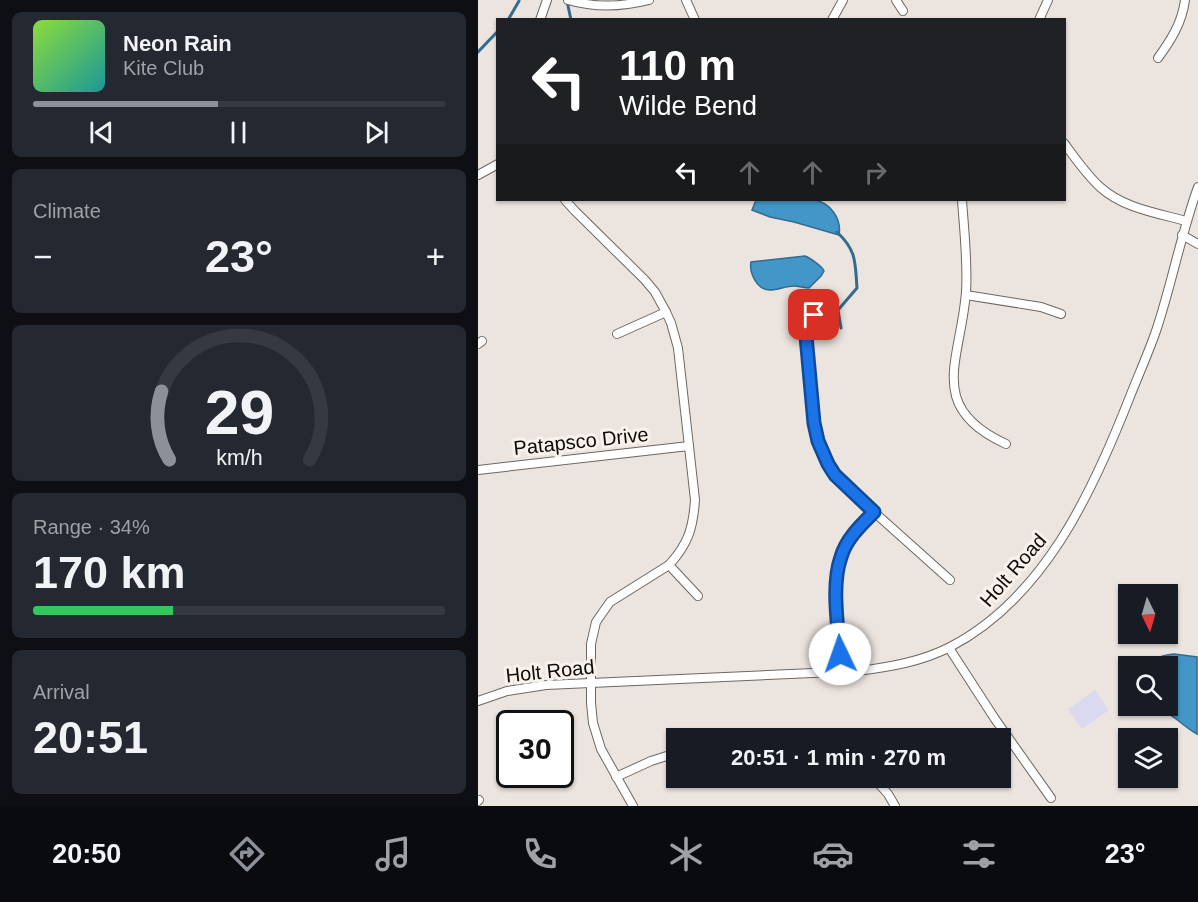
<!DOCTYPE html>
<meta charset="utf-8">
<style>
body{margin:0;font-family:Helvetica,sans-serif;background:#242831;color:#f1f3f6;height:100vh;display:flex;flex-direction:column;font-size:22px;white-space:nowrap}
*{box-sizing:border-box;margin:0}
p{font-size:20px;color:#9ea1a6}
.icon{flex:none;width:33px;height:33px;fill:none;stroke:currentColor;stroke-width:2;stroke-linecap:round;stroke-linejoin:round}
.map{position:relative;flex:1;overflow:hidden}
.side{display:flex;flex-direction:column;gap:12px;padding:12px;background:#0d0f14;width:478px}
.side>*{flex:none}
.banner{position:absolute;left:18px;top:18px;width:570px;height:183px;border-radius:0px;box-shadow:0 2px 4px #0004;background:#202124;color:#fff;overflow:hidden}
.needle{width:39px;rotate:175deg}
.buttons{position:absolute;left:640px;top:584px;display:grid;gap:12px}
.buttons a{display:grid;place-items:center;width:60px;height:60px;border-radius:0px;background:#171b24;box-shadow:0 2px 4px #0004;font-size:30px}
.speed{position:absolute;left:18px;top:710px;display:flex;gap:12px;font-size:30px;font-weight:700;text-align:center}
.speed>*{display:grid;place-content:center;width:78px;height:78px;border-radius:50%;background:#171b24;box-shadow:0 2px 4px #0004;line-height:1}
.speed .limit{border:3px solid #111;border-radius:9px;background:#fff;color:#111}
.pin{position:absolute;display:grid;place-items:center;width:51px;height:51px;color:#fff;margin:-26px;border-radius:12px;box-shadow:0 3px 9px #0006}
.me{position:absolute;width:66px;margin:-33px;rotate:357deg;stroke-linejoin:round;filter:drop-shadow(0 0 4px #0008)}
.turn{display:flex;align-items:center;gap:21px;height:126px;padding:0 24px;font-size:27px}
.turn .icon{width:78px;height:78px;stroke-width:2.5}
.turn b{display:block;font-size:42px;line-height:51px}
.lanes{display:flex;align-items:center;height:57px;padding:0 24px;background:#0003;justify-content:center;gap:30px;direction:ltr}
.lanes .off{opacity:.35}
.big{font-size:45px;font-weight:600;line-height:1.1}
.side .card{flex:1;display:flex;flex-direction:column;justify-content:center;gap:9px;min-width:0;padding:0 21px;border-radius:9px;background:#242831}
.side .dial{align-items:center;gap:0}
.dial svg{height:156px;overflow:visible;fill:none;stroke:#363941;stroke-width:7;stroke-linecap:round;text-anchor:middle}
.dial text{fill:#f1f3f6;stroke:none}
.song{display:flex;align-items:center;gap:18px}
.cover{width:72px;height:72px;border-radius:9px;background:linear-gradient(135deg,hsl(90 70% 55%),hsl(180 70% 35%))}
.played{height:6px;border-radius:3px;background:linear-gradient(90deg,#8c9099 45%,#363941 45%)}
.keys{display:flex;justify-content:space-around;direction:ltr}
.heat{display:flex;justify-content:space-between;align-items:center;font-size:33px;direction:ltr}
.charge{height:9px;border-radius:4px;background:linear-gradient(90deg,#34c759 34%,#363941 0)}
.trip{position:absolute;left:188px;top:728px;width:345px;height:60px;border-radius:0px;background:#171b24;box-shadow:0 2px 4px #0004;font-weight:600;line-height:60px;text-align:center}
.dock{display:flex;height:96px;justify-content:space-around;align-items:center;background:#090b0e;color:#9ea1a6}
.dock .icon{width:42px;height:42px}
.dock .active{color:#8c9099}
.dock b{font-size:27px;color:#f1f3f6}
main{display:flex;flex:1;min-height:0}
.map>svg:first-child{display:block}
.industrial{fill:#dbd9ef}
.water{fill:#4396c8;stroke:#336c8f;stroke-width:1.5}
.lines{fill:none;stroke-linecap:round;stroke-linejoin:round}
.stream{stroke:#336c8f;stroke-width:3}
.minor-casing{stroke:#6d6762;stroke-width:10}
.minor{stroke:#fff;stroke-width:8}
.route-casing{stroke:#114b97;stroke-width:15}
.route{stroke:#1a73e8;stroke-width:10}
.labels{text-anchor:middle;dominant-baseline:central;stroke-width:6;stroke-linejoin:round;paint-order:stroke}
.street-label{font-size:20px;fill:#0d0b09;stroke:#f9f2ec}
</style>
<main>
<section class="side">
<div class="card">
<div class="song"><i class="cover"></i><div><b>Neon Rain</b><p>Kite Club</p></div></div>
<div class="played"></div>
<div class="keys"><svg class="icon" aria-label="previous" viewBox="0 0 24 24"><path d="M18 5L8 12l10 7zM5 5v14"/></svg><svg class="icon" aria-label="pause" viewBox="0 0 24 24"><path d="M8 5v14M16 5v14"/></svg><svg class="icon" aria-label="next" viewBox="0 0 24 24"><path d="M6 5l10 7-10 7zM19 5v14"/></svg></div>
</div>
<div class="card"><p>Climate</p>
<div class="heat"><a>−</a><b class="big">23°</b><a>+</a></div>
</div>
<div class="card dial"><svg viewBox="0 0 100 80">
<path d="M14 69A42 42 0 1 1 86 69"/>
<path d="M14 69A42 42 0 0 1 10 34" stroke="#8c9099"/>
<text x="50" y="56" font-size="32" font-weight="700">29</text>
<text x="50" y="72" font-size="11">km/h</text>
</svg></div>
<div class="card"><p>Range · 34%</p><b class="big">170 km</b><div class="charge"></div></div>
<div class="card"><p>Arrival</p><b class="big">20:51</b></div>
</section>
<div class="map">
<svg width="720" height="806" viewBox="0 0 720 806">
<rect width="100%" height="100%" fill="#ece4df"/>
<path class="industrial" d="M 617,690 L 631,710 L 604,729 L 590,709 Z"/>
<g class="water">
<path d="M 278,200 C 291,199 304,200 317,200 C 323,200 330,198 336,200 C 352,202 364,219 361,235 L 316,222 L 292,217 L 274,210 Z"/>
<path d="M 327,256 C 332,258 344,266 346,271 L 343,276 L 331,288 C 326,288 321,286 316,286 C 308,286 300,290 292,290 C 279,290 271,273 273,262 Z"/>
<path d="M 696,654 L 719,657 L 719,734 C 699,723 696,710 671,711 L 670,705 L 690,705 L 690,666 L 671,666 C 677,657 686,655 696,654 Z"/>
</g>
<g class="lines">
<g class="stream">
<path d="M 89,1 L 93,20"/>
<path d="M 30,20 L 41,1"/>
<path d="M 0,52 L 20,31"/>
<path d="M 359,232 C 379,251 377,262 379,288 L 360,310 L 363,328"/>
</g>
<g class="minor-casing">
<g id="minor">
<path d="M 90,0 C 117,8 144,7 171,0"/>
<path d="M 208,0 L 217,20"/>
<path d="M 418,0 L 425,11"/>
<path d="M 62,20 L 69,0"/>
<path d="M 354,20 L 365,0"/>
<path d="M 561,20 L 570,0"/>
<path d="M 680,58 C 693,40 704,23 707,0"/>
<path d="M 586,143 C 597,158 608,174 622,187 C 645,208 679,213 708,221"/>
<path d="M 0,175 L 20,164"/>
<path d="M 87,200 L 97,211 L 167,280 L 177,292 L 188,312 L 193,323 L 200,348 L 217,500 C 215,529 210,544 191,565 L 132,602 L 118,622 L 113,644 L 113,703 L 115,723 L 123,749 L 155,806"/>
<path d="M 484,200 C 486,229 490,264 488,292 C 483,360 447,407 528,444"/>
<path d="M 704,235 L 720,244"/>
<path d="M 488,295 L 563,307 L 583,314"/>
<path d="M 336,315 L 328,336 L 333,391 L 340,441 L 350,464 L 367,486 L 472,580"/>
<path d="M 139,334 L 188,312"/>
<path d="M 0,344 L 4,341"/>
<path d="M 0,470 L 211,446"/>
<path d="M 191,565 L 220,596"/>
<path d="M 471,648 L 517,719 L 573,798"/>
<path d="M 362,672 C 361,653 361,635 360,616 C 359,597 356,575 363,556 C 369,539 383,525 396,512"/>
<path d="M 0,701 L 29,691 L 68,685 L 380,671 C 411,667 443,662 472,647 C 566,598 614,493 651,399 C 660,376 670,354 678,331 C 694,283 703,234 720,187"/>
<path d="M 138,777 L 173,761 L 198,753"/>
<path d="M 395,777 L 410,794 L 417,806"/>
<path d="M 0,801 L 1,800"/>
</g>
</g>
<use href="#minor" class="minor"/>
</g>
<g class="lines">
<g class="route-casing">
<path id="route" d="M 336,315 L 328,336 L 336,423 L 340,441 L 350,464 L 357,475 L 396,512 C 383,525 368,539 363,557 C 353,585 360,625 362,654"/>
</g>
<use href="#route" class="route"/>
</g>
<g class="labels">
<g class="street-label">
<text transform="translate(103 441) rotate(-6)">Patapsco Drive</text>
<text transform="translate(535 570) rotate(-49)">Holt Road</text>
<text transform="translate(72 671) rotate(-6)">Holt Road</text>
</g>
</g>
</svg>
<div class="buttons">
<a><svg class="needle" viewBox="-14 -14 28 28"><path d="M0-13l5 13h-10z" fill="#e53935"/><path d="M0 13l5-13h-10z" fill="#9ea1a6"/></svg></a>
<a><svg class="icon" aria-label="search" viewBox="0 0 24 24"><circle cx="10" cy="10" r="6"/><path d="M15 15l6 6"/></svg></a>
<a><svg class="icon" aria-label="layers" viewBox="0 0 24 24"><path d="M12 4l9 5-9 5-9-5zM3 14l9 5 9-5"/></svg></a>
</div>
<div class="speed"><div class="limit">30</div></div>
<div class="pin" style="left:336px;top:315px;background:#d93025"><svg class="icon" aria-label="arrive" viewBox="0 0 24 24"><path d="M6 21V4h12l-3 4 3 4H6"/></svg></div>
<svg class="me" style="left:362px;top:654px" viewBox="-20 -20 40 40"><circle r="19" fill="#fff"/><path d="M0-13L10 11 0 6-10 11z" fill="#1a73e8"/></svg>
<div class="trip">20:51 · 1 min · 270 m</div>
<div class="banner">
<div class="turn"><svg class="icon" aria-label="left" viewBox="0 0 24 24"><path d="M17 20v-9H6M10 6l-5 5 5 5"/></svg><div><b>110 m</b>Wilde Bend</div></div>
<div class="lanes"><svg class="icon" aria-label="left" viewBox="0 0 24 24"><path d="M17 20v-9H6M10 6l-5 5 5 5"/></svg><svg class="icon off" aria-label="ahead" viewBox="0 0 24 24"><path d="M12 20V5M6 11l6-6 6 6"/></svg><svg class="icon off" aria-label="ahead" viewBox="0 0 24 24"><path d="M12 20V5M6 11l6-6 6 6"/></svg><svg class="icon off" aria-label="right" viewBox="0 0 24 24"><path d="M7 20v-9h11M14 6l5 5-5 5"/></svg></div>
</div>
</div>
</main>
<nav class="dock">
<b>20:50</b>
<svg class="icon active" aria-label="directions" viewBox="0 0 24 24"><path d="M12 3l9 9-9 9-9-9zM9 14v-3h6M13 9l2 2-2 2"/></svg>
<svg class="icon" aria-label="music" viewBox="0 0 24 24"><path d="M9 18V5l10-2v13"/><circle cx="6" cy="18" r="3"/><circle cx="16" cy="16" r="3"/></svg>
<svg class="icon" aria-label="phone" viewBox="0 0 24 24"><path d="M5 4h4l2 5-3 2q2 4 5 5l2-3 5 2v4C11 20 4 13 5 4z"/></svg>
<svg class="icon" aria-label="climate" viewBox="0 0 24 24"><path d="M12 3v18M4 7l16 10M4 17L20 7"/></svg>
<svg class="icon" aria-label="car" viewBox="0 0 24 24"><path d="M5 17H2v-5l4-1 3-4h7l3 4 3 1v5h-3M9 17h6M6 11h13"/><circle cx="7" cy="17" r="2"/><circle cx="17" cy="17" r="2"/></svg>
<svg class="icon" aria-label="filters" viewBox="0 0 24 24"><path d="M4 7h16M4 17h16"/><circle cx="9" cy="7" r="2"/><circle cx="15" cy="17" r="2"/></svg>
<b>23°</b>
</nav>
